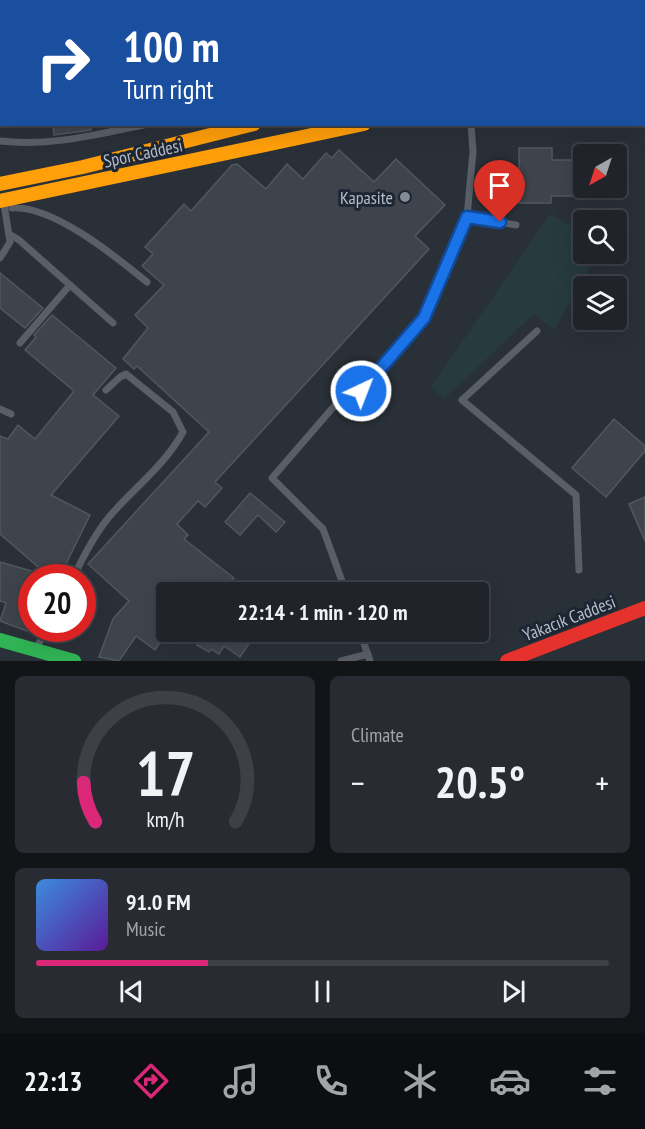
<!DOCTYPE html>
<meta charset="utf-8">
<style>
body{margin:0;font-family:"PT Sans Narrow",sans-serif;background:#282c32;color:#f1f3f6;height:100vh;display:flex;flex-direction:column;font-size:22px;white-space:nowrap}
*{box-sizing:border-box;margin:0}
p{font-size:20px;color:#a2a4a8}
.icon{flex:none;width:33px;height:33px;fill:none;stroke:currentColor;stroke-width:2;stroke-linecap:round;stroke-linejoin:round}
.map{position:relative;height:661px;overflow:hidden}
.sheet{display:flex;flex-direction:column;gap:15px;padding:15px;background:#121417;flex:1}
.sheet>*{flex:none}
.banner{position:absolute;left:0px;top:0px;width:645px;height:126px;box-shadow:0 6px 24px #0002,0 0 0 2px #3d4147;background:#1a4fa0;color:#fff;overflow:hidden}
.needle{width:39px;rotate:219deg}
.buttons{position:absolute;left:573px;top:144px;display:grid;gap:12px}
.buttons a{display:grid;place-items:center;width:54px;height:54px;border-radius:6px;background:#20242a;box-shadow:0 6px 24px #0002,0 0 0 2px #3d4147;font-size:30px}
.speed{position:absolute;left:18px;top:564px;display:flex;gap:12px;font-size:30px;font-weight:700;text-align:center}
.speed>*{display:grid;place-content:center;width:78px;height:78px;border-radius:50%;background:#20242a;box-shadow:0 6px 24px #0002,0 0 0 2px #3d4147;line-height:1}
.speed .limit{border:9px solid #d22;background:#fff;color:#111}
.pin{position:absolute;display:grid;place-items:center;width:51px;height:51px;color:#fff;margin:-62px -26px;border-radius:50% 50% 50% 0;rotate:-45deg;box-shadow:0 0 6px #0007}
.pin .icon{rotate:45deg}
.me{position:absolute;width:66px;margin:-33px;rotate:43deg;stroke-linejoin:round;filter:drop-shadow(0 0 4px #0008)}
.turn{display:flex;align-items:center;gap:21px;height:126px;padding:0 24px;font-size:27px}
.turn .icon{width:78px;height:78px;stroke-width:2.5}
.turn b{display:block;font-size:42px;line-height:51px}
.big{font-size:45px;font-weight:600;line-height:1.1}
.sheet .widget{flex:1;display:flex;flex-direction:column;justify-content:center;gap:9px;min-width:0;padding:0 21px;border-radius:9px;background:#282c32}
.sheet .dial{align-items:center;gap:0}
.dial svg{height:156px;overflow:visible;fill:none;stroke:#3d4147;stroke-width:7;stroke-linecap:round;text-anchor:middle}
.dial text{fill:#f1f3f6;stroke:none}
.song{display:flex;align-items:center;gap:18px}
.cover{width:72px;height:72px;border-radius:9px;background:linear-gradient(135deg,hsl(210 70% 55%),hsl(270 70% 35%))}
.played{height:6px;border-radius:3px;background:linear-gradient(90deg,#db2777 30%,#3d4147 30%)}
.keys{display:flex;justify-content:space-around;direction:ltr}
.heat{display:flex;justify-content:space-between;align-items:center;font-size:33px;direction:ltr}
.sheet .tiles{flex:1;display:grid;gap:15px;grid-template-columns:1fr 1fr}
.widget:last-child{grid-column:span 2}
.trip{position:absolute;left:156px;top:582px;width:333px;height:60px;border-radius:6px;background:#20242a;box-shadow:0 6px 24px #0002,0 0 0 2px #3d4147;font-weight:600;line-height:60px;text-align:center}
.dock{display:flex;height:96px;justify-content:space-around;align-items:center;background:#0d0e11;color:#a2a4a8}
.dock .icon{width:42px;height:42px}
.dock .current{color:#db2777}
.dock b{font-size:27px;color:#f1f3f6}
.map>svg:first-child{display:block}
.green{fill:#273a3e}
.building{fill:#3f444c;stroke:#52575f;stroke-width:1.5}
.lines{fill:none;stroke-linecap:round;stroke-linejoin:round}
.lane{stroke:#5a5e66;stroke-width:7}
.fast{stroke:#30b455;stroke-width:14}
.slow{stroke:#ff9f0a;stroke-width:14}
.jam{stroke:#e5322d;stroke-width:14}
.route-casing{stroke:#114b97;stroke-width:15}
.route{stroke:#1a73e8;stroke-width:10}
.poi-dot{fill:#848b96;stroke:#1d2633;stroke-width:2}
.labels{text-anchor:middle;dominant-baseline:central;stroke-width:6;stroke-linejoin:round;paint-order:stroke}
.street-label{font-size:18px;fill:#b4bcc9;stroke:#1d2633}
.poi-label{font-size:18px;fill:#b4bcc9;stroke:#1d2633;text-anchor:end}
</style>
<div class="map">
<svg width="645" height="661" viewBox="0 0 645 661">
<rect width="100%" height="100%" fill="#2a3038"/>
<path class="green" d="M 550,214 L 583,233 L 584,254 L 598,254 L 554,330 L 534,314 L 444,399 L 431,387 Z"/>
<g class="building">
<path d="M 53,124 L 90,124 L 91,130 L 54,135 Z"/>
<path d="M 519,148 L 552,148 L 552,160 L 584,160 L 584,196 L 551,196 L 551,203 L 519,203 Z"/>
<path d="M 339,150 L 374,182 L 396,159 L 445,205 L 415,236 L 429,249 L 215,482 L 222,488 L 205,507 L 198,501 L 177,524 L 188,535 L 184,539 L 234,578 L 228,585 L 240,592 L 166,592 L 166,633 L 155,650 L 136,636 L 119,661 L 99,657 L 113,619 L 129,601 L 88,564 L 209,432 L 137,366 L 134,369 L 123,359 L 148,328 L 135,315 L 164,285 L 142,266 L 153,254 L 145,247 L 184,204 L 191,211 L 232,165 L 237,164 L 266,189 L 287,164 L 303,179 L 326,153 L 332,158 Z"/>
<path d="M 0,273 L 43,308 L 25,328 L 0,308 Z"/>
<path d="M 52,315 L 116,368 L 93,395 L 119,416 L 51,495 L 90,515 L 59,578 L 51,578 L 0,534 L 0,436 L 8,439 L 18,425 L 35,439 L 74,391 L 25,350 L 36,337 L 34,335 Z"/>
<path d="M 614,419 L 645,446 L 645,451 L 606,497 L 572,468 Z"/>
<path d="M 250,493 L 285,522 L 276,532 L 258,515 L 240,535 L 225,522 Z"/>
<path d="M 645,497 L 645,541 L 629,504 Z"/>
<path d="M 0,562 L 32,571 L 32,633 L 0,621 L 6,603 L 0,601 Z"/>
<path d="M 206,632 L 257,632 L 240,657 L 224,646 L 219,654 L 211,649 L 209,652 L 197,645 Z"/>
</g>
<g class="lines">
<g class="lane">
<path d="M 0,141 C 50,147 99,134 148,124"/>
<path d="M 12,208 C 53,205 116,257 147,282"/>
<path d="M 467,217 L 473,152 L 471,124"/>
<path d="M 9,234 L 19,240 L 113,323"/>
<path d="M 0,258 L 10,242 L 4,204"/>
<path d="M 537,331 L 462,400 L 576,495 L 579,570"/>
<path d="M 20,343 L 70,285"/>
<path d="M 0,409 L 11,414"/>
<path d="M 73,578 C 83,557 94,535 109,517 C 133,489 165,465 183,432 L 173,412 L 126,374 L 120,377 L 106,390"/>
<path d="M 323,592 L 327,592"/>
<path d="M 346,592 L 323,529 L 272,478 L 349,389 L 361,391 L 424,318 L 467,217 L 516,225"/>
<path d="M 360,632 L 370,661"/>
<path d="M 296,640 L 317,632"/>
<path d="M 36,649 L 47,628"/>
<path d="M 341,661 L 368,654"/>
</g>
<g class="fast">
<path d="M 644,87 L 645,86"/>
<path d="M 0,640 L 74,661"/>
</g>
<g class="slow">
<path d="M 644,72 L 645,72"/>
<path d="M 0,184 L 83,167 L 254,124"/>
<path d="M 0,201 L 364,124"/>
</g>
<path class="jam" d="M 507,661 L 645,608"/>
</g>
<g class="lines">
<g class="route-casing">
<path id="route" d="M 361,391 L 424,318 L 467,217 L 500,222"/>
</g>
<use href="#route" class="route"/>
</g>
<circle class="poi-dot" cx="405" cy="197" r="6"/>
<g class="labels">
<g class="street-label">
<text transform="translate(143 153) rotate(-12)">Spor Caddesi</text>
<text transform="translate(569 618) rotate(-21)">Yakacık Caddesi</text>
</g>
<g class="poi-label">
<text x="393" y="197">Kapasite</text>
</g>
</g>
</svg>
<div class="buttons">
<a><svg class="needle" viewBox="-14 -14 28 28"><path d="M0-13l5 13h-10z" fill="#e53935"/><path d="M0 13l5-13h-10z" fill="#a2a4a8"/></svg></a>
<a><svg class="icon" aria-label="search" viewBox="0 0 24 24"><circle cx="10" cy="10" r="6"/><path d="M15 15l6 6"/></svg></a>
<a><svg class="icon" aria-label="layers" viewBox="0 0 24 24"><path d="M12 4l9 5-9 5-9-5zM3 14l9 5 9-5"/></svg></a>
</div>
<div class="speed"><div class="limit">20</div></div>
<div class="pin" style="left:500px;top:222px;background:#d93025"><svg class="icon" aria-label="arrive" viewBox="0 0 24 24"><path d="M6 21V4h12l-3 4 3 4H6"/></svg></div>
<svg class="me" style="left:361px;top:391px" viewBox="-20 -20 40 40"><circle r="17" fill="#1a73e8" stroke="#fff" stroke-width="3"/><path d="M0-11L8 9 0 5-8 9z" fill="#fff"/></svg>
<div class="trip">22:14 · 1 min · 120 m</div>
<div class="banner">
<div class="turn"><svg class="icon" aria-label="right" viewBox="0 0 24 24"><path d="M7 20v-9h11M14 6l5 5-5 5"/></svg><div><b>100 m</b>Turn right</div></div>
</div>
</div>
<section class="sheet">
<div class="tiles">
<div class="widget dial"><svg viewBox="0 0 100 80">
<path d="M14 69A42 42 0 1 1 86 69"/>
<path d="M14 69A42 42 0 0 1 8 49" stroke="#db2777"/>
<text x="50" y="56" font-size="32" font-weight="700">17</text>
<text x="50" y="72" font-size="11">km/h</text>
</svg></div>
<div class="widget"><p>Climate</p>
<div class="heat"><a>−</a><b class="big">20.5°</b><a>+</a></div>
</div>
<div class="widget">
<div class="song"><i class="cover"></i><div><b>91.0 FM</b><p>Music</p></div></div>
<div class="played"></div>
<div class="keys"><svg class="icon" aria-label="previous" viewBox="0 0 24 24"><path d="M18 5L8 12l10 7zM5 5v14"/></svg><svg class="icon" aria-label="pause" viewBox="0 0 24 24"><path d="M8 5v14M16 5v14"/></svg><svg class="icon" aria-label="next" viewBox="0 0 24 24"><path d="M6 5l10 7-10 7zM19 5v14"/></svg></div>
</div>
</div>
</section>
<nav class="dock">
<b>22:13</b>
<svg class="icon current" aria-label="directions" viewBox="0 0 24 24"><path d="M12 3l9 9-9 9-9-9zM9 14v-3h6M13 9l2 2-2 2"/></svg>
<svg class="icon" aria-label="music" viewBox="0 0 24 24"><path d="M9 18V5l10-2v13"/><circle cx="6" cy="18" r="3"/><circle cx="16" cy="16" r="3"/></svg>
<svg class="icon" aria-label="phone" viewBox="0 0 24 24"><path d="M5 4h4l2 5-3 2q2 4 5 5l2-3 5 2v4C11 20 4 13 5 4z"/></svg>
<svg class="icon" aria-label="climate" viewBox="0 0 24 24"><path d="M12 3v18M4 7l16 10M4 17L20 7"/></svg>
<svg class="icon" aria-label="car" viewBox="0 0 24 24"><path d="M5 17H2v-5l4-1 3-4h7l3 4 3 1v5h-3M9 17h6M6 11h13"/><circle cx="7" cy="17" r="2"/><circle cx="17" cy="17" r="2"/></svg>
<svg class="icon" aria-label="filters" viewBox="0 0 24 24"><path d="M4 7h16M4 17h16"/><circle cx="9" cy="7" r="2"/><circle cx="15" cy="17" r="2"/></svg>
</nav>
